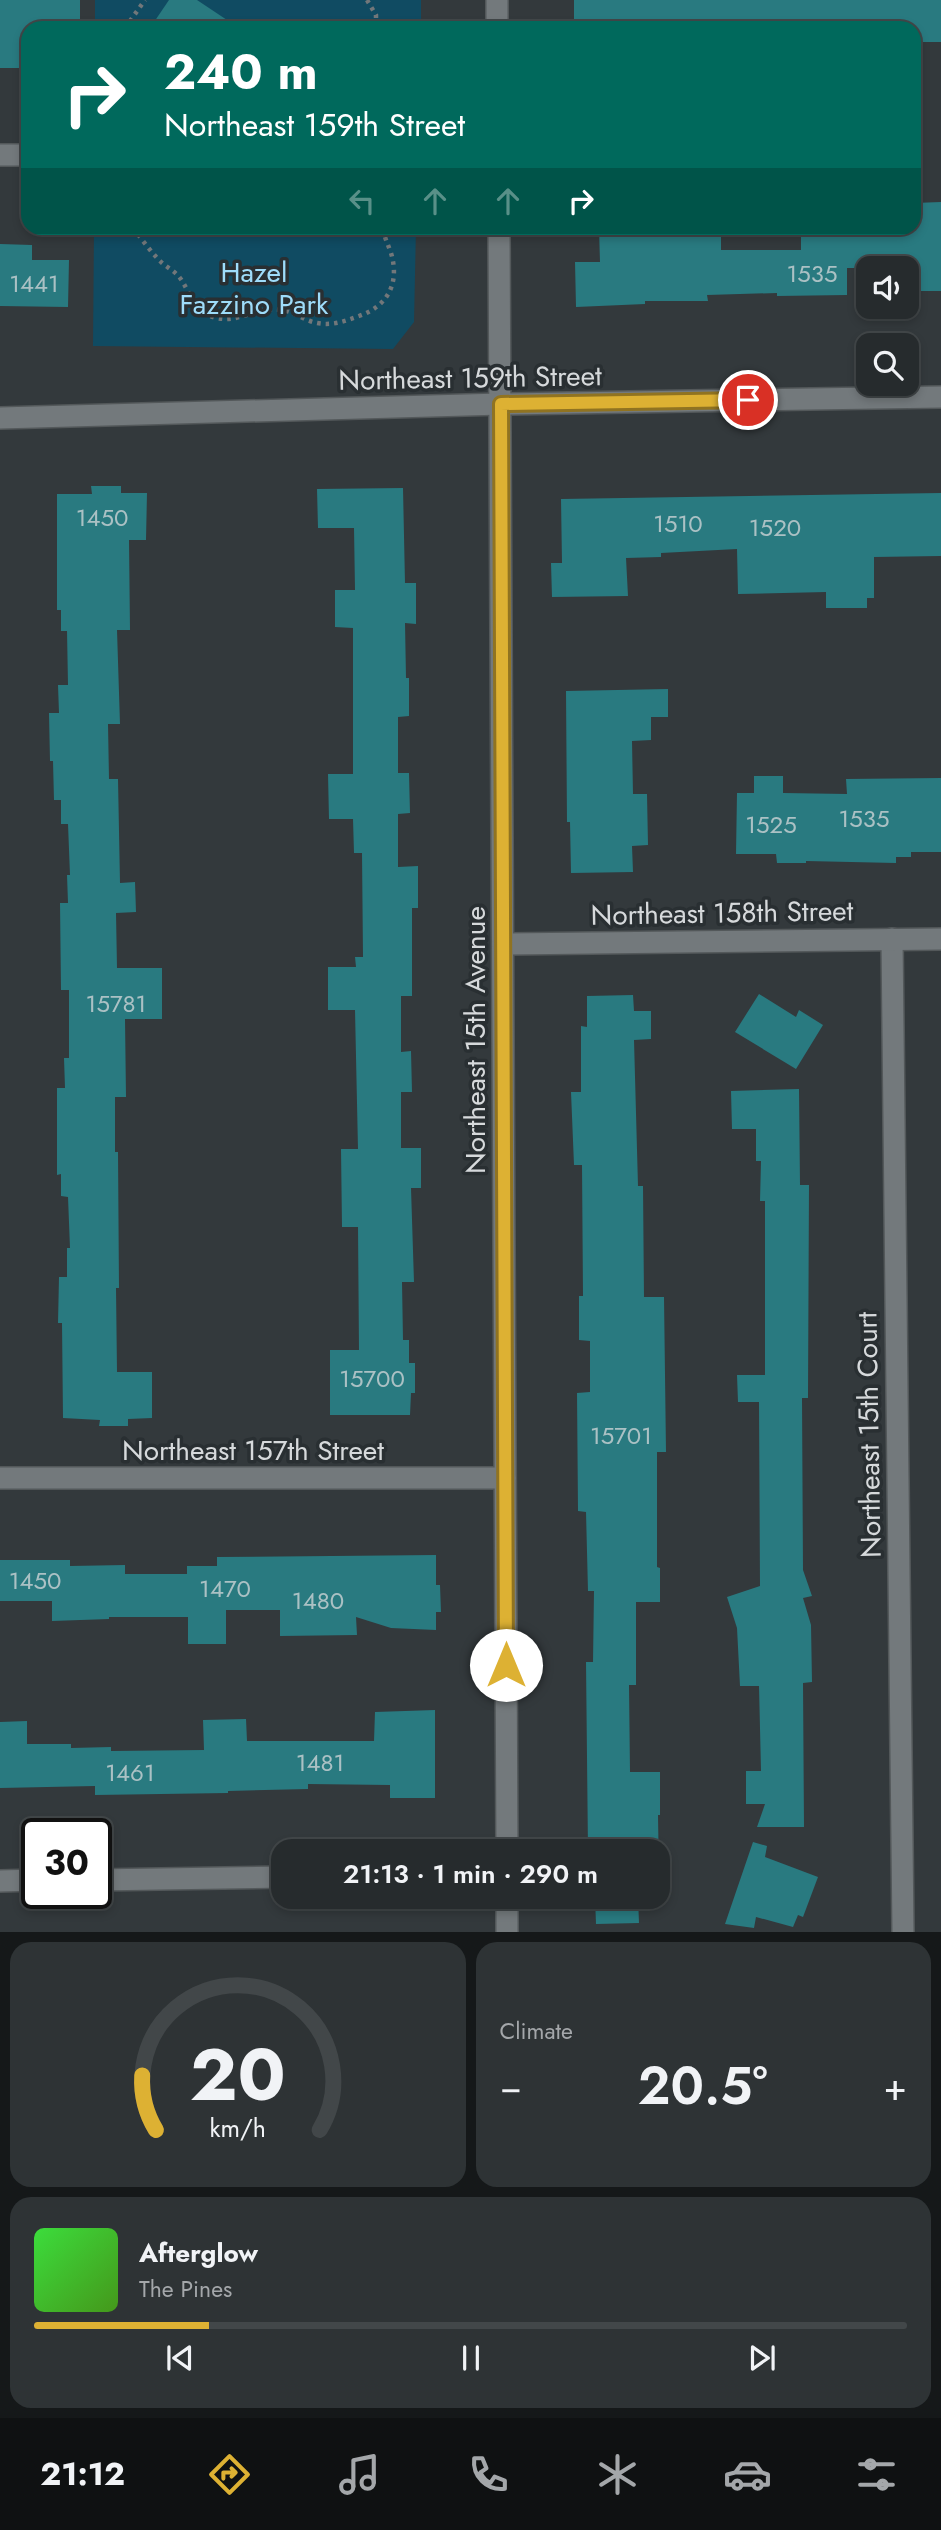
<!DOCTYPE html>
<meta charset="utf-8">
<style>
body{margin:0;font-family:Jost,sans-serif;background:#2e3335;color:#f1f3f6;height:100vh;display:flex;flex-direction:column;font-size:26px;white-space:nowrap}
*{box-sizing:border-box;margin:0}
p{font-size:23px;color:#a4a7aa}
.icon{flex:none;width:38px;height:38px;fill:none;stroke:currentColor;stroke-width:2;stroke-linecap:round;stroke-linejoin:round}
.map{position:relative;height:1932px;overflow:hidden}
.side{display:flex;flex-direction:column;gap:10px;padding:10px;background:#151819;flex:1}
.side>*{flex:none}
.banner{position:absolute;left:21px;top:21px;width:900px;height:214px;border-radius:21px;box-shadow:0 4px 10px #0003,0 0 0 2px #424749;background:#00695c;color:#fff;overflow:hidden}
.tools{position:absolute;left:856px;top:256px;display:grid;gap:14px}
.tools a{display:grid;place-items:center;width:63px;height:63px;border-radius:14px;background:#262b2d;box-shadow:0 4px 10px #0003,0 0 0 2px #424749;font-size:35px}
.speed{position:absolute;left:21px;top:1818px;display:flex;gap:14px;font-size:35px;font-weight:700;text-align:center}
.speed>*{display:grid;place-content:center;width:91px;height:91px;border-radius:50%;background:#262b2d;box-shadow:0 4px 10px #0003,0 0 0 2px #424749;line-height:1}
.speed .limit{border:4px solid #111;border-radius:10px;background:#fff;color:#111}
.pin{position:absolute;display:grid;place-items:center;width:60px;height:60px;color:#fff;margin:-30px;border:4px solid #fff;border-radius:50%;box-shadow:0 2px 7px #0007}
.me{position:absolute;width:77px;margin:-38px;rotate:0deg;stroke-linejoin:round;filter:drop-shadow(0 0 5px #0008)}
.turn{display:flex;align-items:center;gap:24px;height:147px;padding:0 28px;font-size:32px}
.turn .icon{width:91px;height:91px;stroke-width:2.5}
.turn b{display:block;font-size:49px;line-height:60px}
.lanes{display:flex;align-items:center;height:66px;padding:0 28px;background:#0003;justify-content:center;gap:35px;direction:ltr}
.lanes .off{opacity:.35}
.big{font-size:52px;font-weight:600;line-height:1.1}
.side .widget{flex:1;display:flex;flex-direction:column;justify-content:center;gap:10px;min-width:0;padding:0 24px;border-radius:21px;background:#2e3335}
.side .dial{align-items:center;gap:0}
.dial svg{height:182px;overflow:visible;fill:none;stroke:#424749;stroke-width:7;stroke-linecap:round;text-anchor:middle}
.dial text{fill:#f1f3f6;stroke:none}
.song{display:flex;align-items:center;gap:21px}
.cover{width:84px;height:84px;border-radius:10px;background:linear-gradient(135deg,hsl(120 70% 55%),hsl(100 70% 35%))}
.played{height:7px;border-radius:4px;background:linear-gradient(90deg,#ddb133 20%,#424749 20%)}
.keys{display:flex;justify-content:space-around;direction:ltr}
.heat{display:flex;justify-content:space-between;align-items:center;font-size:38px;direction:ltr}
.side .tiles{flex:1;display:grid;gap:10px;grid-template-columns:1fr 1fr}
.widget:last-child{grid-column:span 2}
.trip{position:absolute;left:271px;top:1839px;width:399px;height:70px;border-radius:21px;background:#262b2d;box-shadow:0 4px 10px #0003,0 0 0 2px #424749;font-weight:600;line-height:70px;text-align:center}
.tabs{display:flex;height:112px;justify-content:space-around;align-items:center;background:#0f1112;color:#a4a7aa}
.tabs .icon{width:49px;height:49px}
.tabs .selected{color:#ddb133}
.tabs b{font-size:32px;color:#f1f3f6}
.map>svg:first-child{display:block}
.green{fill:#104b62}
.building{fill:#297a80}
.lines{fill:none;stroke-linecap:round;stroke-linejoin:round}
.minor-casing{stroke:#53585a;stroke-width:24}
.path{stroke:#72777a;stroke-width:4.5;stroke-dasharray:3.5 5;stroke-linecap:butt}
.minor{stroke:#73797c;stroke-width:21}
.route-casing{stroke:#907321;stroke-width:18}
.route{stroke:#ddb133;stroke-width:12}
.labels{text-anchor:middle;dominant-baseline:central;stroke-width:7;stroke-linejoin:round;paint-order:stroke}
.number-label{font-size:24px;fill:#abc1c4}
.park-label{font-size:28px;fill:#9edcfa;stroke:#292f32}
.street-label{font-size:28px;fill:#d6d9db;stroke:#292f32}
</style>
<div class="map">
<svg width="941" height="1932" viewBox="0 0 941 1932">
<rect width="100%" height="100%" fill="#33393c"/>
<g class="green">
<rect x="95" y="0" width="326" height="28"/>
<path d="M 94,228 L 416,228 L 414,322 L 393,349 L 93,346 Z"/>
</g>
<g class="building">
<path d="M 0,0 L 80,0 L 80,28 L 28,28 L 28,68 L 0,68 Z"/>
<path d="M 169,0 L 197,0 L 239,28 L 150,28 Z"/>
<path d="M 574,0 L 941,0 L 941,42 L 914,42 L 914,28 L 574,28 Z"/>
<path d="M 941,202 L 941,291 L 906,291 L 906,268 L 847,268 L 847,295 L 777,296 L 777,293 L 707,295 L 708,301 L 645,301 L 645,304 L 576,307 L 575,262 L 600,262 L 599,228 L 699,228 L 699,232 L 721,232 L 721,250 L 801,250 L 801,228 L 914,228 L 914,203 Z"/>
<path d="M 0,244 L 32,245 L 32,260 L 69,260 L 68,307 L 0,306 Z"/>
<path d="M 91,486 L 121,486 L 121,493 L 147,493 L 146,540 L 129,540 L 130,630 L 117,630 L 120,724 L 108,724 L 109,779 L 118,779 L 120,883 L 135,882 L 136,912 L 116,913 L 117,968 L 162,968 L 162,1019 L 125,1019 L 126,1097 L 115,1097 L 115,1152 L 118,1152 L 119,1288 L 116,1288 L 117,1372 L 152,1372 L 152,1418 L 128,1419 L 128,1426 L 99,1426 L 100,1420 L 63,1418 L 62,1323 L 58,1323 L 59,1277 L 67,1277 L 67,1248 L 70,1248 L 68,1197 L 61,1196 L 61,1174 L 57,1175 L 57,1088 L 65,1088 L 64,1058 L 69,1058 L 69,990 L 61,990 L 60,903 L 68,903 L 67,875 L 70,875 L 68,824 L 61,824 L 61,800 L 54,800 L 53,761 L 50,761 L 49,713 L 59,713 L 58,685 L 68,685 L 67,631 L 61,631 L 61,610 L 57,610 L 57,494 L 92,494 Z"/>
<path d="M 403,488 L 405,583 L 416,583 L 416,624 L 405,623 L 406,678 L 409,678 L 409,716 L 398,717 L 398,773 L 409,773 L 410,813 L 398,814 L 398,867 L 418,866 L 418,908 L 412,908 L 412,996 L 401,996 L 401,1052 L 411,1051 L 412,1092 L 401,1092 L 401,1148 L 421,1148 L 421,1188 L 411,1188 L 414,1282 L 402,1282 L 403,1340 L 409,1340 L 409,1363 L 415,1363 L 415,1393 L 411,1393 L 410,1415 L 330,1415 L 330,1350 L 359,1350 L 358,1227 L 342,1227 L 341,1149 L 358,1149 L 355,1010 L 328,1010 L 328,967 L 356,967 L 355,957 L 363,957 L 362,853 L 354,853 L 353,819 L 329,819 L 328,774 L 353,774 L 353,628 L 335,627 L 335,590 L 355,590 L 354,528 L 318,528 L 317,489 Z"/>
<path d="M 941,493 L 941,556 L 874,557 L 874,598 L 867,598 L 867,608 L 826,608 L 826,592 L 738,594 L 737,549 L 661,553 L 661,557 L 626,558 L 628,596 L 552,597 L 551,563 L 562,563 L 561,499 Z"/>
<path d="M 668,689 L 668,717 L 651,717 L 651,740 L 632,741 L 633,794 L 647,794 L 648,845 L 632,846 L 633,872 L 571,873 L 570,822 L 567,822 L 566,691 Z"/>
<path d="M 754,776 L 783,776 L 783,793 L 847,794 L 846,779 L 941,778 L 941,852 L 911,852 L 911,857 L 896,857 L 896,863 L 806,861 L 806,863 L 777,863 L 776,854 L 736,854 L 737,793 L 754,793 Z"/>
<path d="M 759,994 L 796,1017 L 799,1010 L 823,1025 L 796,1069 L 735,1032 Z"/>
<path d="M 633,995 L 634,1011 L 651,1011 L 651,1039 L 634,1040 L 638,1186 L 643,1186 L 644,1297 L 664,1297 L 666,1452 L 657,1452 L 657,1567 L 660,1568 L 660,1602 L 636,1602 L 636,1685 L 629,1685 L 630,1772 L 660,1772 L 660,1815 L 658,1815 L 659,1878 L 658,1852 L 588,1852 L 586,1662 L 593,1662 L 594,1591 L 588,1591 L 586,1512 L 578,1511 L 577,1393 L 590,1392 L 590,1341 L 579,1340 L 579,1296 L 583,1296 L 582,1165 L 574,1165 L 571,1092 L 581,1092 L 581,1026 L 587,1027 L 587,996 Z"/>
<path d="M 799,1089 L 800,1185 L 809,1185 L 808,1398 L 802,1398 L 803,1570 L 812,1596 L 803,1598 L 811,1625 L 812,1682 L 803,1683 L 804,1827 L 757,1827 L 765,1804 L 746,1804 L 746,1771 L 761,1771 L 759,1686 L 740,1686 L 737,1628 L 727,1597 L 760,1586 L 759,1402 L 738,1402 L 737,1375 L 765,1375 L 765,1201 L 760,1201 L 761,1161 L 756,1161 L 756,1129 L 732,1129 L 731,1091 Z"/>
<path d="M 436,1555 L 436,1585 L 440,1585 L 441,1612 L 436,1612 L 436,1630 L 391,1628 L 356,1617 L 357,1635 L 280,1636 L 280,1610 L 226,1610 L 226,1644 L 188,1644 L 188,1617 L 109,1617 L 109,1619 L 52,1621 L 52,1601 L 0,1601 L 0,1560 L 70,1560 L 70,1566 L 125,1565 L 125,1574 L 187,1574 L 187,1566 L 217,1566 L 217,1557 Z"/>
<path d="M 435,1710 L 435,1798 L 390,1798 L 390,1785 L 308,1784 L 308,1789 L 228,1791 L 228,1793 L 95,1795 L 95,1786 L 0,1788 L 0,1722 L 27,1721 L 27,1744 L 71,1744 L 71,1748 L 111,1747 L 111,1751 L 204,1750 L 203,1720 L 246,1719 L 247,1741 L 374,1741 L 375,1712 Z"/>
<path d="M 753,1842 L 767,1846 L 765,1857 L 818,1877 L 803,1917 L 798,1915 L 793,1927 L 756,1917 L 754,1928 L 725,1924 Z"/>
<path d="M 595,1897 L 638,1897 L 639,1923 L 596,1924 Z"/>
</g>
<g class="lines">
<g class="minor-casing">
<g id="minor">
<path d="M 497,0 L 497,28"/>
<path d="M 0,155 L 28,155"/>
<path d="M 499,228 L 507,1852"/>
<path d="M 0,418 L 501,404 L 941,397"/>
<path d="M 892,939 L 903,1932"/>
<path d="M 503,944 L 941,939"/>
<path d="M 0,1478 L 505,1478"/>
<path d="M 96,1880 L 284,1877"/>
<path d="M 0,1881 L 37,1880"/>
<path d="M 507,1897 L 507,1932"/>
</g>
</g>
<g class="path">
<path d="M 367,0 L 376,15 L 376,28"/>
<path d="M 125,28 L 145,0"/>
<path d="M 133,228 C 141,238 150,251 160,261 C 166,267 175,271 180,278 C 189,290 191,304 204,313 C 234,330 253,305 282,310 C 295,312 305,321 317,323 C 333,326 345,321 359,316 C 388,306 400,283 391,253 C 388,244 384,237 383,228"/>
</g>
<use href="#minor" class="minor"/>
</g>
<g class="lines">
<g class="route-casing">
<path id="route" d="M 506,1665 L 501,404 L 748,400"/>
</g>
<use href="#route" class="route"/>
</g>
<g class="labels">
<g class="number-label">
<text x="812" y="273">1535</text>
<text x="34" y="283">1441</text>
<text x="102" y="517">1450</text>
<text x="678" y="523">1510</text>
<text x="775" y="527">1520</text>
<text x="864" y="818">1535</text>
<text x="771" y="824">1525</text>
<text x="116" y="1003">15781</text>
<text x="372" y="1378">15700</text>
<text x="621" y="1435">15701</text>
<text x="35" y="1580">1450</text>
<text x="225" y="1588">1470</text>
<text x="318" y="1600">1480</text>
<text x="320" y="1762">1481</text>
<text x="130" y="1772">1461</text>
</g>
<g class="park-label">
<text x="254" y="272">Hazel<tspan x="254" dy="32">Fazzino Park</tspan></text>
</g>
<g class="street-label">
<text transform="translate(470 378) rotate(-1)">Northeast 159th Street</text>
<text transform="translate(722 913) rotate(-1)">Northeast 158th Street</text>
<text transform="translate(475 1040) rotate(-90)">Northeast 15th Avenue</text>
<text transform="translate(869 1435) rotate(-91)">Northeast 15th Court</text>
<text x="253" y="1450">Northeast 157th Street</text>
</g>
</g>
</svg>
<div class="tools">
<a><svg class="icon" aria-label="sound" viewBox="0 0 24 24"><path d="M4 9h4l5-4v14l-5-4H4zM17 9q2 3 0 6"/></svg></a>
<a><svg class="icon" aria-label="search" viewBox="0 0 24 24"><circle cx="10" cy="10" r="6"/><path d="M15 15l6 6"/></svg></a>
</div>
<div class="speed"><div class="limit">30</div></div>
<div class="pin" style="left:748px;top:400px;background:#d93025"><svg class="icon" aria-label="arrive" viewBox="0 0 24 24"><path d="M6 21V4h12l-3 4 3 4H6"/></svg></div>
<svg class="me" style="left:506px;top:1665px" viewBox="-20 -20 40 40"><circle r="19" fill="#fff"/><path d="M0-13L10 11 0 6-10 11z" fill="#ddb133"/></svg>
<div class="trip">21:13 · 1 min · 290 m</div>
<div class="banner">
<div class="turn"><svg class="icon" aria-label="right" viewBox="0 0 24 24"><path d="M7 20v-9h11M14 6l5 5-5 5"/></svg><div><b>240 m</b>Northeast 159th Street</div></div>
<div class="lanes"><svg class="icon off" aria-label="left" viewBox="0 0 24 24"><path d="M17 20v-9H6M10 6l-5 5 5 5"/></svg><svg class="icon off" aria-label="ahead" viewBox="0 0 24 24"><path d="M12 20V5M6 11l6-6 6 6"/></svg><svg class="icon off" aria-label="ahead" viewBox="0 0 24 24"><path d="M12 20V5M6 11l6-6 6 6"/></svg><svg class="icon" aria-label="right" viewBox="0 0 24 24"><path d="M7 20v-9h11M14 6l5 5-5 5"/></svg></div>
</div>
</div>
<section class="side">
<div class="tiles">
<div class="widget dial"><svg viewBox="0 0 100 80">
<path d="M14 69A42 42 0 1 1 86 69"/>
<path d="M14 69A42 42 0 0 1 8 45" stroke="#ddb133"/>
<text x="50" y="56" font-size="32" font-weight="700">20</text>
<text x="50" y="72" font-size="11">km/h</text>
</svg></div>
<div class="widget"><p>Climate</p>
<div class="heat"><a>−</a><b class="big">20.5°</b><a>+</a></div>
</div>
<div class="widget">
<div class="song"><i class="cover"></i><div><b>Afterglow</b><p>The Pines</p></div></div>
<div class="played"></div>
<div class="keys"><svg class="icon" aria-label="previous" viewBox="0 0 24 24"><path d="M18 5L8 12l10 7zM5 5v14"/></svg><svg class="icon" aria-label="pause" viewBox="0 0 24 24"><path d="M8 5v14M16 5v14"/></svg><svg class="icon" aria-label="next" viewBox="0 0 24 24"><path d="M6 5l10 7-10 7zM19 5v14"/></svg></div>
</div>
</div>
</section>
<nav class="tabs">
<b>21:12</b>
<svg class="icon selected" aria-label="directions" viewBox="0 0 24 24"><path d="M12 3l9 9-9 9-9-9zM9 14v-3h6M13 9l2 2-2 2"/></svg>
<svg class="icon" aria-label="music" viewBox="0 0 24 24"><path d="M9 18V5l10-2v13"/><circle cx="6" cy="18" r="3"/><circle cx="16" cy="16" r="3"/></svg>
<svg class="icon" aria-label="phone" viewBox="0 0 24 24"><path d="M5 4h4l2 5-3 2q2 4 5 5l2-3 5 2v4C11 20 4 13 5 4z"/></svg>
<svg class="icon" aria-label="climate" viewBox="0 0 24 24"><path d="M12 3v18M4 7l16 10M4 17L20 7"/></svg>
<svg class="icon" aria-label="car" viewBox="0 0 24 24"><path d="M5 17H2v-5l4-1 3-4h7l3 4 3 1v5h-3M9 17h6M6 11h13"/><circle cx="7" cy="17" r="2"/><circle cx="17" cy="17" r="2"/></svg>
<svg class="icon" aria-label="filters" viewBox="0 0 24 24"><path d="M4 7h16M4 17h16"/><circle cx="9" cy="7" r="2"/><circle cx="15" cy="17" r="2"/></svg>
</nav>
